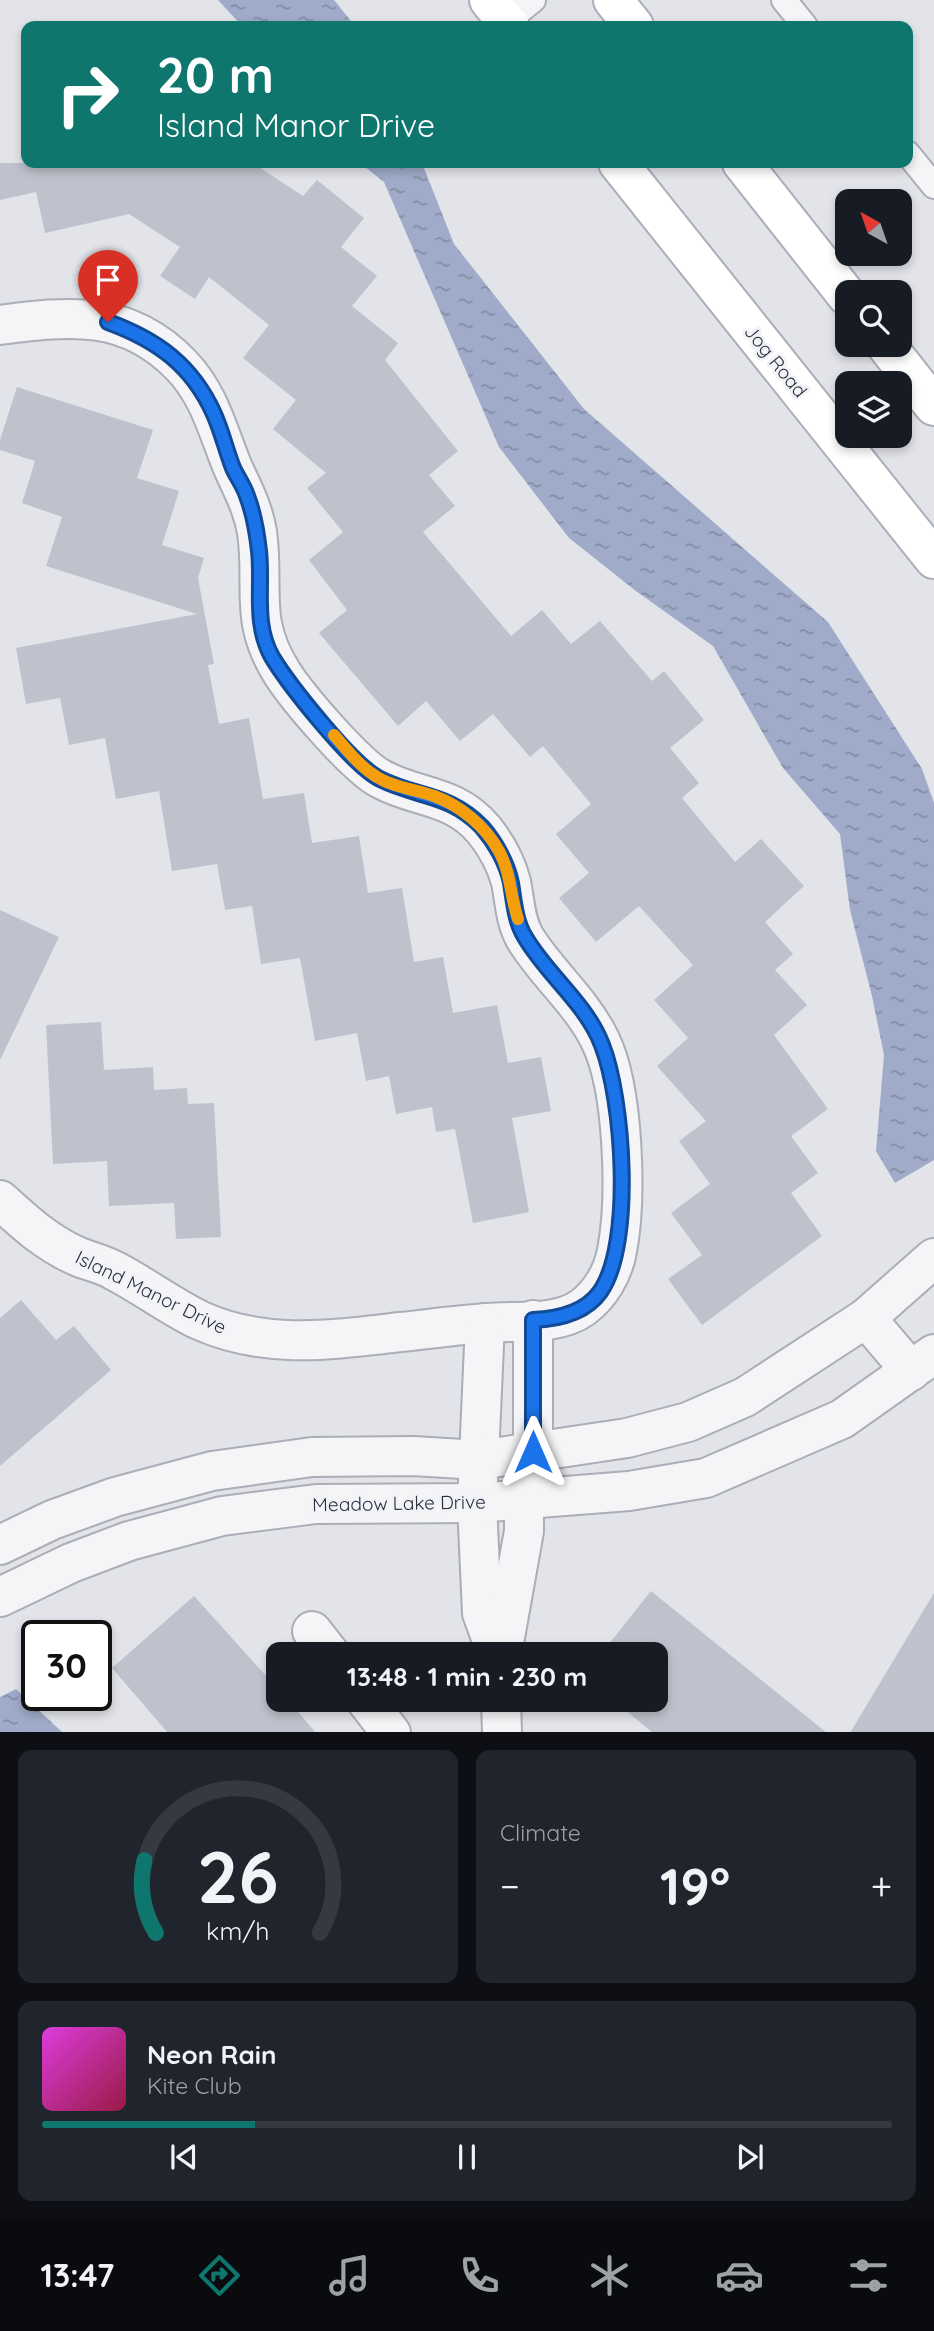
<!DOCTYPE html>
<meta charset="utf-8">
<style>
body{margin:0;font-family:Quicksand,sans-serif;background:#20242c;color:#f1f3f6;height:100vh;display:flex;flex-direction:column;font-size:26px;white-space:nowrap}
*{box-sizing:border-box;margin:0}
p{font-size:23px;color:#9ea1a6}
.icon{flex:none;width:38px;height:38px;fill:none;stroke:currentColor;stroke-width:2;stroke-linecap:round;stroke-linejoin:round}
.map{position:relative;height:1732px;overflow:hidden}
.panel{display:flex;flex-direction:column;gap:18px;padding:18px;background:#0d0f14;flex:1}
.panel>*{flex:none}
.top-card{position:absolute;left:21px;top:21px;width:892px;height:147px;border-radius:14px;box-shadow:0 4px 10px #0003;background:#0f766e;color:#fff;overflow:hidden}
.needle{width:46px;rotate:320deg}
.buttons{position:absolute;left:835px;top:189px;display:grid;gap:14px}
.buttons a{display:grid;place-items:center;width:77px;height:77px;border-radius:14px;background:#171b24;box-shadow:0 4px 10px #0003;font-size:35px}
.speed{position:absolute;left:21px;top:1620px;display:flex;gap:14px;font-size:35px;font-weight:700;text-align:center}
.speed>*{display:grid;place-content:center;width:91px;height:91px;border-radius:50%;background:#171b24;box-shadow:0 4px 10px #0003;line-height:1}
.speed .limit{border:4px solid #111;border-radius:10px;background:#fff;color:#111}
.pin{position:absolute;display:grid;place-items:center;width:60px;height:60px;color:#fff;margin:-72px -30px;border-radius:50% 50% 50% 0;rotate:-45deg;box-shadow:0 0 7px #0007}
.pin .icon{rotate:45deg}
.me{position:absolute;width:77px;margin:-38px;rotate:0deg;stroke-linejoin:round;filter:drop-shadow(0 0 5px #0008)}
.turn{display:flex;align-items:center;gap:24px;height:147px;padding:0 21px;font-size:32px}
.turn .icon{width:91px;height:91px;stroke-width:2.5}
.turn b{display:block;font-size:49px;line-height:60px}
.big{font-size:52px;font-weight:800;line-height:1.1}
.panel .tile{flex:1;display:flex;flex-direction:column;justify-content:center;gap:10px;min-width:0;padding:0 24px;border-radius:14px;background:#20242c}
.panel .dial{align-items:center;gap:0}
.dial svg{height:182px;overflow:visible;fill:none;stroke:#363941;stroke-width:7;stroke-linecap:round;text-anchor:middle}
.dial text{fill:#f1f3f6;stroke:none}
.song{display:flex;align-items:center;gap:21px}
.cover{width:84px;height:84px;border-radius:10px;background:linear-gradient(135deg,hsl(300 70% 55%),hsl(340 70% 35%))}
.played{height:7px;border-radius:4px;background:linear-gradient(90deg,#0f766e 25%,#363941 25%)}
.keys{display:flex;justify-content:space-around;direction:ltr}
.heat{display:flex;justify-content:space-between;align-items:center;font-size:38px;direction:ltr}
.panel .tiles{flex:1;display:grid;gap:18px;grid-template-columns:1fr 1fr}
.tile:last-child{grid-column:span 2}
.trip{position:absolute;left:266px;top:1642px;width:402px;height:70px;border-radius:14px;background:#171b24;box-shadow:0 4px 10px #0003;font-weight:800;line-height:70px;text-align:center}
.tabs{display:flex;height:112px;justify-content:space-around;align-items:center;background:#090b0e;color:#9ea1a6}
.tabs .icon{width:49px;height:49px}
.tabs .selected{color:#0f766e}
.tabs b{font-size:32px;color:#f1f3f6}
.map>svg:first-child{display:block}
.water{fill:url(#water-ripples)}
.building{fill:#bfc2cc}
.lines{fill:none;stroke-linecap:round;stroke-linejoin:round}
.service-casing{stroke:#abaeb7;stroke-width:28}
.minor-casing{stroke:#abaeb7;stroke-width:42}
.secondary-casing{stroke:#abaeb7;stroke-width:42}
.service{stroke:#f5f5f8;stroke-width:24}
.minor{stroke:#f5f5f8;stroke-width:38}
.secondary{stroke:#fff;stroke-width:38}
.route-casing{stroke:#114b97;stroke-width:18}
.route{stroke:#1a73e8;stroke-width:12}
.slow{stroke:#f59e0b;stroke-width:12}
.labels{text-anchor:middle;dominant-baseline:central;stroke-width:6;stroke-linejoin:round;paint-order:stroke}
.street-label{font-size:19px;fill:#2b2f41;stroke:#f2f3f7}
</style>
<div class="map">
<svg width="934" height="1733" viewBox="0 0 934 1733">
<defs>
<pattern id="water-ripples" width="26" height="14" patternUnits="userSpaceOnUse" patternTransform="scale(1.75)"><rect width="26" height="14" fill="#9fabc8"/><path d="M2 4q2-2 4 0t4 0M15 11q2-2 4 0t4 0" fill="none" stroke="#828ca4"/></pattern>
</defs>
<rect width="100%" height="100%" fill="#e2e4ea"/>
<g class="water">
<path d="M 218,0 L 334,0 L 355,26 L 242,26 Z"/>
<path d="M 360,163 L 422,163 L 454,244 L 584,409 L 828,622 L 922,769 L 934,803 L 934,1160 L 895,1183 L 876,1151 L 884,1055 L 872,996 L 850,910 L 840,834 L 783,768 L 713,646 L 636,591 L 569,538 L 499,447 L 384,182 Z"/>
<path d="M 16,1689 L 62,1732 L 0,1732 L 0,1697 Z"/>
</g>
<g class="building">
<path d="M 0,163 L 253,163 L 303,196 L 317,180 L 364,218 L 341,247 L 377,276 L 352,306 L 398,343 L 385,360 L 458,451 L 429,475 L 455,506 L 423,532 L 511,636 L 542,610 L 571,644 L 600,621 L 652,681 L 664,671 L 704,720 L 670,748 L 699,783 L 682,798 L 735,862 L 761,839 L 804,886 L 765,922 L 793,954 L 775,970 L 807,1005 L 774,1035 L 828,1109 L 791,1136 L 818,1173 L 791,1193 L 822,1236 L 702,1325 L 668,1279 L 702,1255 L 671,1213 L 710,1184 L 679,1141 L 706,1121 L 657,1066 L 688,1038 L 654,1000 L 693,965 L 639,906 L 596,942 L 559,898 L 589,873 L 556,834 L 591,804 L 543,746 L 530,757 L 493,714 L 460,741 L 426,701 L 398,726 L 319,633 L 347,610 L 309,560 L 343,532 L 307,488 L 326,473 L 273,429 L 296,400 L 243,358 L 269,325 L 209,277 L 195,299 L 160,276 L 180,247 L 129,214 L 45,233 L 36,192 L 0,200 Z"/>
<path d="M 17,387 L 153,430 L 137,478 L 179,491 L 162,545 L 204,558 L 198,578 L 214,664 L 208,665 L 219,724 L 249,718 L 263,799 L 304,793 L 312,843 L 359,836 L 368,893 L 402,888 L 414,962 L 443,957 L 453,1013 L 497,1005 L 508,1063 L 541,1057 L 551,1111 L 512,1118 L 529,1212 L 473,1223 L 455,1129 L 436,1132 L 432,1107 L 396,1114 L 389,1076 L 366,1081 L 357,1033 L 315,1041 L 300,958 L 261,964 L 252,906 L 225,910 L 217,864 L 172,871 L 159,791 L 116,799 L 105,738 L 69,745 L 60,698 L 26,704 L 16,648 L 197,614 L 46,566 L 62,517 L 22,503 L 35,461 L 0,450 L 0,440 Z"/>
<path d="M 0,910 L 59,937 L 0,1060 Z"/>
<path d="M 101,1022 L 104,1070 L 153,1067 L 154,1090 L 187,1088 L 188,1104 L 214,1103 L 221,1237 L 176,1239 L 174,1203 L 109,1206 L 107,1161 L 53,1164 L 46,1025 Z"/>
<path d="M 21,1300 L 56,1340 L 74,1326 L 111,1370 L 0,1466 L 0,1318 Z"/>
<path d="M 651,1591 L 827,1733 L 653,1733 L 612,1699 L 656,1699 L 656,1654 L 601,1654 Z"/>
<path d="M 934,1593 L 934,1733 L 850,1733 Z"/>
<path d="M 194,1596 L 278,1689 L 278,1699 L 287,1699 L 316,1733 L 168,1733 L 112,1668 Z"/>
</g>
<g class="lines">
<g class="service-casing">
<g id="service">
<path d="M 784,0 L 805,26"/>
<path d="M 506,22 L 533,0"/>
<path d="M 908,154 L 934,186"/>
</g>
</g>
<g class="minor-casing">
<g id="minor">
<path d="M 0,325 C 70,316 127,309 181,365 C 210,395 218,432 233,468 C 243,490 253,508 257,532 C 265,588 248,619 282,673 C 298,698 356,766 381,779 C 418,799 454,794 484,830 C 496,845 506,863 511,882 C 515,901 515,921 525,938 C 547,974 581,1001 600,1040 C 624,1088 627,1198 617,1251 C 613,1273 600,1295 582,1308 C 556,1326 517,1320 487,1323 C 458,1325 429,1329 400,1332 C 331,1340 265,1350 199,1320 C 170,1306 144,1286 115,1271 C 103,1264 91,1262 79,1257 C 48,1244 24,1222 0,1200"/>
<path d="M 866,1318 L 911,1371"/>
<path d="M 485,1323 L 477,1503 L 482,1613 L 497,1654"/>
<path d="M 0,1545 L 52,1520 L 115,1497 L 212,1471 L 312,1457 L 413,1456 L 479,1460 L 627,1438 L 688,1422 L 745,1397 L 866,1318 L 934,1258"/>
<path d="M 0,1597 L 71,1563 L 129,1541 L 222,1516 L 316,1504 L 477,1503 L 629,1491 L 706,1478 L 842,1419 L 934,1354"/>
<path d="M 312,1631 L 330,1654"/>
<path d="M 502,1654 L 524,1531 L 524,1499 L 533,1452 L 533,1320"/>
<path d="M 365,1699 L 391,1733"/>
<path d="M 501,1699 L 502,1733"/>
</g>
</g>
<g class="secondary-casing">
<g id="secondary">
<path d="M 489,0 L 510,26"/>
<path d="M 613,0 L 634,26"/>
<path d="M 618,163 L 934,559"/>
<path d="M 742,163 L 847,296"/>
<path d="M 886,345 L 934,406"/>
</g>
</g>
<use href="#service" class="service"/>
<use href="#minor" class="minor"/>
<use href="#secondary" class="secondary"/>
</g>
<g class="lines">
<g class="route-casing">
<path id="route" d="M 108,322 C 157,340 192,365 214,414 C 222,432 226,450 233,468 C 237,477 244,486 247,496 C 254,514 257,533 259,551 C 263,587 253,623 272,657 C 289,685 352,765 380,779 C 418,798 449,793 482,827 C 495,842 507,863 511,883 C 514,901 515,921 525,937 C 547,975 586,1003 602,1045 C 623,1098 634,1244 600,1292 C 585,1313 557,1319 533,1320 L 533,1452"/>
</g>
<use href="#route" class="route"/>
<path class="slow" d="M 334,735 C 347,750 360,767 377,777 C 394,788 415,789 434,796 C 461,806 485,826 499,851 C 511,873 510,896 518,919"/>
</g>
<g class="labels">
<g class="street-label">
<text transform="translate(776 361) rotate(51)">Jog Road</text>
<text transform="translate(151 1292) rotate(26)">Island Manor Drive</text>
<text transform="translate(399 1503) rotate(-1)">Meadow Lake Drive</text>
</g>
</g>
</svg>
<div class="buttons">
<a><svg class="needle" viewBox="-14 -14 28 28"><path d="M0-13l5 13h-10z" fill="#e53935"/><path d="M0 13l5-13h-10z" fill="#9ea1a6"/></svg></a>
<a><svg class="icon" aria-label="search" viewBox="0 0 24 24"><circle cx="10" cy="10" r="6"/><path d="M15 15l6 6"/></svg></a>
<a><svg class="icon" aria-label="layers" viewBox="0 0 24 24"><path d="M12 4l9 5-9 5-9-5zM3 14l9 5 9-5"/></svg></a>
</div>
<div class="speed"><div class="limit">30</div></div>
<div class="pin" style="left:108px;top:322px;background:#d93025"><svg class="icon" aria-label="arrive" viewBox="0 0 24 24"><path d="M6 21V4h12l-3 4 3 4H6"/></svg></div>
<svg class="me" style="left:533px;top:1452px" viewBox="-20 -20 40 40"><path d="M0-17L14 15 0 8-14 15z" fill="#1a73e8" stroke="#fff" stroke-width="4"/></svg>
<div class="trip">13:48 · 1 min · 230 m</div>
<div class="top-card">
<div class="turn"><svg class="icon" aria-label="right" viewBox="0 0 24 24"><path d="M7 20v-9h11M14 6l5 5-5 5"/></svg><div><b>20 m</b>Island Manor Drive</div></div>
</div>
</div>
<section class="panel">
<div class="tiles">
<div class="tile dial"><svg viewBox="0 0 100 80">
<path d="M14 69A42 42 0 1 1 86 69"/>
<path d="M14 69A42 42 0 0 1 9 37" stroke="#0f766e"/>
<text x="50" y="56" font-size="32" font-weight="700">26</text>
<text x="50" y="72" font-size="11">km/h</text>
</svg></div>
<div class="tile"><p>Climate</p>
<div class="heat"><a>−</a><b class="big">19°</b><a>+</a></div>
</div>
<div class="tile">
<div class="song"><i class="cover"></i><div><b>Neon Rain</b><p>Kite Club</p></div></div>
<div class="played"></div>
<div class="keys"><svg class="icon" aria-label="previous" viewBox="0 0 24 24"><path d="M18 5L8 12l10 7zM5 5v14"/></svg><svg class="icon" aria-label="pause" viewBox="0 0 24 24"><path d="M8 5v14M16 5v14"/></svg><svg class="icon" aria-label="next" viewBox="0 0 24 24"><path d="M6 5l10 7-10 7zM19 5v14"/></svg></div>
</div>
</div>
</section>
<nav class="tabs">
<b>13:47</b>
<svg class="icon selected" aria-label="directions" viewBox="0 0 24 24"><path d="M12 3l9 9-9 9-9-9zM9 14v-3h6M13 9l2 2-2 2"/></svg>
<svg class="icon" aria-label="music" viewBox="0 0 24 24"><path d="M9 18V5l10-2v13"/><circle cx="6" cy="18" r="3"/><circle cx="16" cy="16" r="3"/></svg>
<svg class="icon" aria-label="phone" viewBox="0 0 24 24"><path d="M5 4h4l2 5-3 2q2 4 5 5l2-3 5 2v4C11 20 4 13 5 4z"/></svg>
<svg class="icon" aria-label="climate" viewBox="0 0 24 24"><path d="M12 3v18M4 7l16 10M4 17L20 7"/></svg>
<svg class="icon" aria-label="car" viewBox="0 0 24 24"><path d="M5 17H2v-5l4-1 3-4h7l3 4 3 1v5h-3M9 17h6M6 11h13"/><circle cx="7" cy="17" r="2"/><circle cx="17" cy="17" r="2"/></svg>
<svg class="icon" aria-label="filters" viewBox="0 0 24 24"><path d="M4 7h16M4 17h16"/><circle cx="9" cy="7" r="2"/><circle cx="15" cy="17" r="2"/></svg>
</nav>
